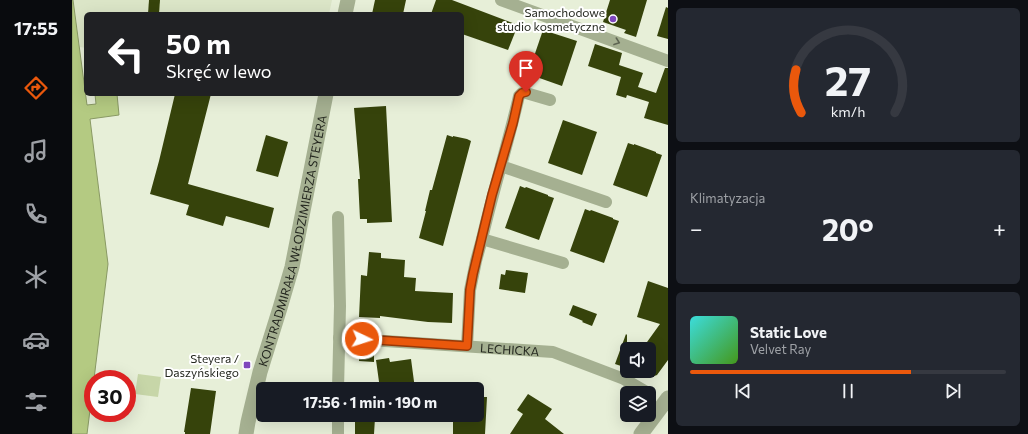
<!DOCTYPE html>
<html lang="pl">
<meta charset="utf-8">
<style>
body{margin:0;font-family:Commissioner,sans-serif;background:#242831;color:#f1f3f6;height:100vh;display:flex;flex-direction:column;font-size:15px;white-space:nowrap}
*{box-sizing:border-box;margin:0}
p{font-size:13px;color:#9ea1a6}
.icon{flex:none;width:22px;height:22px;fill:none;stroke:currentColor;stroke-width:2;stroke-linecap:round;stroke-linejoin:round}
.map{position:relative;flex:1;overflow:hidden}
.sheet{display:flex;flex-direction:column;gap:8px;padding:8px;background:#0d0f14;width:360px}
.sheet>*{flex:none}
.banner{position:absolute;left:12px;top:12px;width:380px;height:84px;border-radius:6px;box-shadow:0 4px 16px #0002;background:#202124;color:#fff;overflow:hidden}
.controls{position:absolute;left:548px;top:342px;display:grid;gap:8px}
.controls a{display:grid;place-items:center;width:36px;height:36px;border-radius:6px;background:#171b24;box-shadow:0 4px 16px #0002;font-size:20px}
.speed{position:absolute;left:12px;top:370px;display:flex;gap:8px;font-size:20px;font-weight:700;text-align:center}
.speed>*{display:grid;place-content:center;width:52px;height:52px;border-radius:50%;background:#171b24;box-shadow:0 4px 16px #0002;line-height:1}
.speed .limit{border:6px solid #d22;background:#fff;color:#111}
.pin{position:absolute;display:grid;place-items:center;width:34px;height:34px;color:#fff;margin:-41px -17px;border-radius:50% 50% 50% 0;rotate:-45deg;box-shadow:0 0 4px #0007}
.pin .icon{rotate:45deg}
.me{position:absolute;width:44px;margin:-22px;rotate:94deg;stroke-linejoin:round;filter:drop-shadow(0 0 3px #0008)}
.turn{display:flex;align-items:center;gap:14px;height:84px;padding:0 16px;font-size:18px}
.turn .icon{width:52px;height:52px;stroke-width:2.5}
.turn b{display:block;font-size:28px;line-height:34px}
.big{font-size:30px;font-weight:700;line-height:1.1}
.sheet .card{flex:1;display:flex;flex-direction:column;justify-content:center;gap:6px;min-width:0;padding:0 14px;border-radius:6px;background:#242831}
.sheet .dial{align-items:center;gap:0}
.dial svg{height:104px;overflow:visible;fill:none;stroke:#363941;stroke-width:7;stroke-linecap:round;text-anchor:middle}
.dial text{fill:#f1f3f6;stroke:none}
.song{display:flex;align-items:center;gap:12px}
.cover{width:48px;height:48px;border-radius:6px;background:linear-gradient(135deg,hsl(180 70% 55%),hsl(100 70% 35%))}
.played{height:4px;border-radius:2px;background:linear-gradient(90deg,#ea580c 70%,#363941 70%)}
.keys{display:flex;justify-content:space-around;direction:ltr}
.heat{display:flex;justify-content:space-between;align-items:center;font-size:22px;direction:ltr}
.trip{position:absolute;left:184px;top:382px;width:228px;height:40px;border-radius:6px;background:#171b24;box-shadow:0 4px 16px #0002;font-weight:700;line-height:40px;text-align:center}
main{display:flex;flex:1;min-height:0}
.tab-bar{display:flex;flex-direction:column;width:72px;justify-content:space-around;align-items:center;background:#090b0e;color:#9ea1a6}
.tab-bar .icon{width:28px;height:28px}
.tab-bar .selected{color:#ea580c}
.tab-bar b{font-size:18px;color:#f1f3f6}
.map>svg:first-child{display:block}
.built{fill:#dbe5c7}
.green{fill:#c7d6a8}
.water{fill:#b4ca82;stroke:#899964}
.building{fill:#36430b}
.lines{fill:none;stroke-linecap:round;stroke-linejoin:round}
.minor{stroke:#a5b091;stroke-width:12}
.tertiary{stroke:#a5b091;stroke-width:15}
.oneway{stroke:#5e6552}
.route-casing{stroke:#983908;stroke-width:10}
.route{stroke:#ea580c;stroke-width:7}
.poi-dot{fill:#7f47bd;stroke:#fff;stroke-width:1.5}
.labels{text-anchor:middle;dominant-baseline:central;stroke-width:4;stroke-linejoin:round;paint-order:stroke}
.poi-label{font-size:12px;fill:#24271f;stroke:#fff;text-anchor:end}
.street-label{font-size:12px;fill:#24271f;stroke:#fff}
</style>
<main>
<nav class="tab-bar">
<b>17:55</b>
<svg class="icon selected" aria-label="directions" viewBox="0 0 24 24"><path d="M12 3l9 9-9 9-9-9zM9 14v-3h6M13 9l2 2-2 2"/></svg>
<svg class="icon" aria-label="music" viewBox="0 0 24 24"><path d="M9 18V5l10-2v13"/><circle cx="6" cy="18" r="3"/><circle cx="16" cy="16" r="3"/></svg>
<svg class="icon" aria-label="phone" viewBox="0 0 24 24"><path d="M5 4h4l2 5-3 2q2 4 5 5l2-3 5 2v4C11 20 4 13 5 4z"/></svg>
<svg class="icon" aria-label="climate" viewBox="0 0 24 24"><path d="M12 3v18M4 7l16 10M4 17L20 7"/></svg>
<svg class="icon" aria-label="car" viewBox="0 0 24 24"><path d="M5 17H2v-5l4-1 3-4h7l3 4 3 1v5h-3M9 17h6M6 11h13"/><circle cx="7" cy="17" r="2"/><circle cx="17" cy="17" r="2"/></svg>
<svg class="icon" aria-label="filters" viewBox="0 0 24 24"><path d="M4 7h16M4 17h16"/><circle cx="9" cy="7" r="2"/><circle cx="15" cy="17" r="2"/></svg>
</nav>
<div class="map">
<svg width="596" height="434" viewBox="0 0 596 434">
<rect width="100%" height="100%" fill="#e7efd8"/>
<path class="built" d="M 1,0 L 260,0 L 257,14 L 14,14 L 14,48 L 8,47 Z"/>
<path class="green" d="M 66,374 L 89,377 L 86,397 L 63,394 Z"/>
<path class="water" d="M 0,0 L 1,0 L 15,105 L 24,104 L 23,94 L 45,94 L 47,115 L 18,119 L 36,264 L 22,379 L 21,379 L 21,386 L 15,434 L 0,434 Z"/>
<g class="building">
<path d="M 77,0 L 88,0 L 87,14 L 76,14 Z"/>
<path d="M 303,0 L 334,0 L 331,14 L 300,14 Z"/>
<path d="M 364,0 L 380,0 L 446,25 L 436,50 L 390,34 L 390,14 L 359,14 Z"/>
<path d="M 538,0 L 575,0 L 564,37 L 552,33 L 554,30 L 531,22 Z"/>
<path d="M 594,7 L 596,8 L 596,39 L 585,36 Z"/>
<path d="M 471,30 L 505,41 L 490,86 L 456,74 Z"/>
<path d="M 523,44 L 550,53 L 547,65 L 571,73 L 566,87 L 584,93 L 593,68 L 596,68 L 596,125 L 572,118 L 577,102 L 555,95 L 554,98 L 544,95 L 549,77 L 516,66 Z"/>
<path d="M 103,94 L 139,94 L 116,184 L 202,208 L 197,228 L 154,216 L 151,226 L 114,215 L 117,205 L 78,194 L 87,161 Z"/>
<path d="M 314,106 L 320,222 L 295,223 L 295,219 L 288,219 L 286,179 L 288,179 L 282,108 Z"/>
<path d="M 491,120 L 525,132 L 510,175 L 476,163 Z"/>
<path d="M 194,135 L 216,142 L 206,177 L 184,171 Z"/>
<path d="M 375,135 L 381,137 L 381,136 L 395,139 L 399,141 L 371,246 L 347,238 L 354,211 L 353,211 L 358,190 L 360,190 Z"/>
<path d="M 556,143 L 562,145 L 562,144 L 584,152 L 584,153 L 590,155 L 575,197 L 541,185 Z"/>
<path d="M 448,186 L 453,188 L 454,187 L 476,195 L 476,196 L 482,198 L 467,240 L 433,228 Z"/>
<path d="M 513,209 L 518,211 L 519,210 L 541,218 L 541,219 L 547,221 L 532,263 L 498,251 Z"/>
<path d="M 297,252 L 309,253 L 309,258 L 333,260 L 332,277 L 344,278 L 343,291 L 381,293 L 380,323 L 356,322 L 308,316 L 308,318 L 287,317 L 289,275 L 295,276 Z"/>
<path d="M 434,270 L 456,273 L 453,293 L 427,289 L 429,274 L 433,275 Z"/>
<path d="M 576,281 L 596,288 L 596,360 L 585,375 L 577,378 L 577,349 L 570,349 L 588,324 L 565,317 Z"/>
<path d="M 501,305 L 525,314 L 520,326 L 510,322 L 511,321 L 497,315 Z"/>
<path d="M 554,334 L 555,335 L 555,368 L 543,364 Z"/>
<path d="M 288,350 L 302,351 L 302,362 L 287,361 Z"/>
<path d="M 317,358 L 318,362 L 339,359 L 343,389 L 308,389 L 304,360 Z"/>
<path d="M 119,388 L 144,391 L 138,434 L 113,434 L 113,432 L 112,432 Z"/>
<path d="M 456,394 L 480,409 L 473,419 L 492,434 L 438,434 L 451,414 L 445,410 Z"/>
<path d="M 405,397 L 415,397 L 413,434 L 381,434 L 381,415 L 405,415 Z"/>
<path d="M 283,418 L 303,418 L 302,434 L 283,434 Z"/>
</g>
<g class="lines">
<g class="minor">
<path d="M 429,0 L 596,61"/>
<path d="M 478,100 L 454,93 L 450,93 L 447,96 C 436,144 421,191 410,239 L 491,263"/>
<path d="M 429,166 L 534,202"/>
<path d="M 266,217 L 268,306 L 266,389"/>
<path id="s1" d="M 267,338 L 481,352 L 552,379 L 576,393"/>
<path d="M 395,346 L 398,290 L 404,261 L 410,239"/>
<path d="M 266,434 L 266,415"/>
</g>
<g class="tertiary">
<path d="M 273,14 L 276,0"/>
<path id="s2" d="M 174,434 L 176,422 L 188,372 L 208,308 L 220,267 L 254,94"/>
<path d="M 569,434 L 596,398"/>
</g>
</g>
<defs><path id="oneway-chevron" d="M-2-3.5L2.5 0L-2 3.5" fill="none" stroke-width="1.6" stroke-linecap="round" stroke-linejoin="round"/></defs>
<use class="oneway" href="#oneway-chevron" transform="translate(545 42) rotate(20)"/>
<g class="lines">
<g class="route-casing">
<path id="route" d="M 290,339 L 395,346 L 398,290 L 401,274 L 420,195 L 441,123 L 447,96 L 450,93 L 454,92"/>
</g>
<use href="#route" class="route"/>
</g>
<g class="poi-dot">
<circle cx="541" cy="19" r="4"/>
<rect x="171" y="361" width="8" height="8" rx="2"/>
</g>
<g class="labels">
<g class="poi-label">
<text x="533" y="12">Samochodowe<tspan x="533" dy="14">studio kosmetyczne</tspan></text>
<text x="167" y="358">Steyera /<tspan x="167" dy="14">Daszyńskiego</tspan></text>
</g>
<g class="street-label">
<text stroke="none"><textPath href="#s2" startOffset="199">KONTRADMIRAŁA WŁODZIMIERZA STEYERA</textPath></text>
<text stroke="none"><textPath href="#s1" startOffset="171">LECHICKA</textPath></text>
</g>
</g>
</svg>
<div class="controls">
<a><svg class="icon" aria-label="sound" viewBox="0 0 24 24"><path d="M4 9h4l5-4v14l-5-4H4zM17 9q2 3 0 6"/></svg></a>
<a><svg class="icon" aria-label="layers" viewBox="0 0 24 24"><path d="M12 4l9 5-9 5-9-5zM3 14l9 5 9-5"/></svg></a>
</div>
<div class="speed"><div class="limit">30</div></div>
<div class="pin" style="left:454px;top:92px;background:#d93025"><svg class="icon" aria-label="arrive" viewBox="0 0 24 24"><path d="M6 21V4h12l-3 4 3 4H6"/></svg></div>
<svg class="me" style="left:290px;top:339px" viewBox="-20 -20 40 40"><circle r="17" fill="#ea580c" stroke="#fff" stroke-width="3"/><path d="M0-11L8 9 0 5-8 9z" fill="#fff"/></svg>
<div class="trip">17:56 · 1 min · 190 m</div>
<div class="banner">
<div class="turn"><svg class="icon" aria-label="left" viewBox="0 0 24 24"><path d="M17 20v-9H6M10 6l-5 5 5 5"/></svg><div><b>50 m</b>Skręć w lewo</div></div>
</div>
</div>
<section class="sheet">
<div class="card dial"><svg viewBox="0 0 100 80">
<path d="M14 69A42 42 0 1 1 86 69"/>
<path d="M14 69A42 42 0 0 1 10 36" stroke="#ea580c"/>
<text x="50" y="56" font-size="32" font-weight="700">27</text>
<text x="50" y="72" font-size="11">km/h</text>
</svg></div>
<div class="card"><p>Klimatyzacja</p>
<div class="heat"><a>−</a><b class="big">20°</b><a>+</a></div>
</div>
<div class="card">
<div class="song"><i class="cover"></i><div><b>Static Love</b><p>Velvet Ray</p></div></div>
<div class="played"></div>
<div class="keys"><svg class="icon" aria-label="previous" viewBox="0 0 24 24"><path d="M18 5L8 12l10 7zM5 5v14"/></svg><svg class="icon" aria-label="pause" viewBox="0 0 24 24"><path d="M8 5v14M16 5v14"/></svg><svg class="icon" aria-label="next" viewBox="0 0 24 24"><path d="M6 5l10 7-10 7zM19 5v14"/></svg></div>
</div>
</section>
</main>
